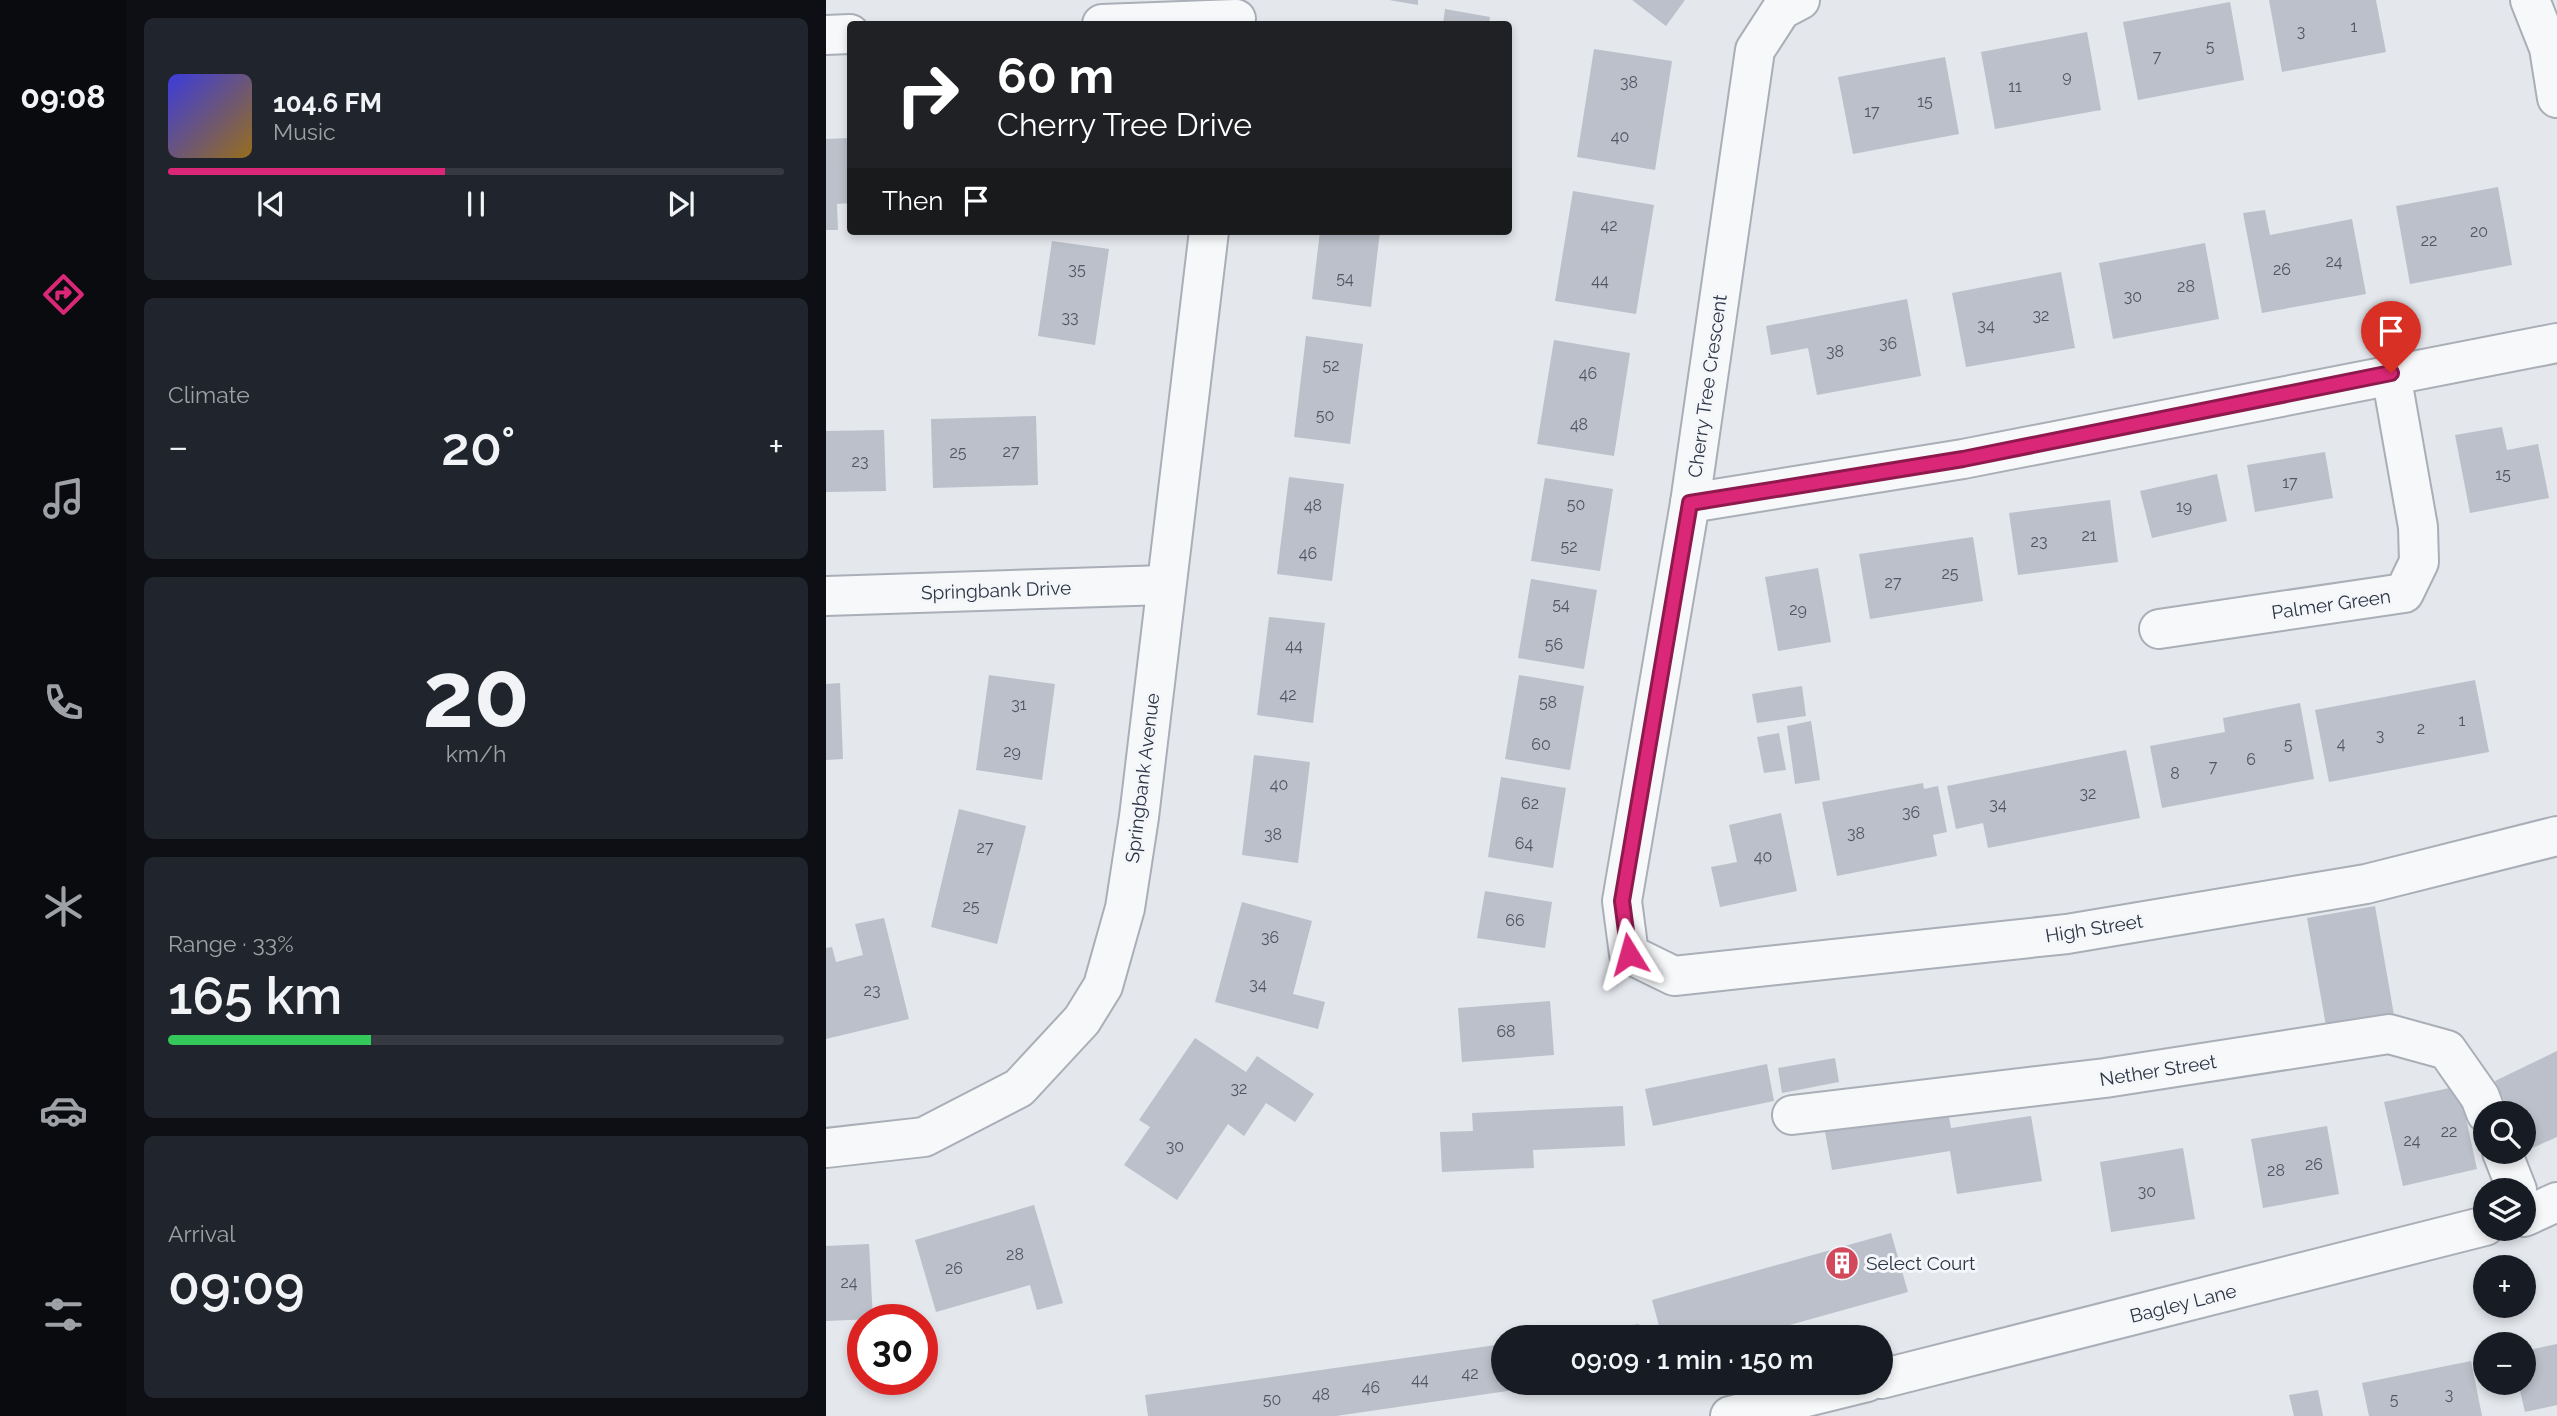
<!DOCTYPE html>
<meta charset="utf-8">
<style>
body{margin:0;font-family:Raleway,sans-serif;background:#20242c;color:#f1f3f6;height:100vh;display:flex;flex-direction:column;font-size:26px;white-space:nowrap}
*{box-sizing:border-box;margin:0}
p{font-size:23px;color:#9ea1a6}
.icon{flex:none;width:38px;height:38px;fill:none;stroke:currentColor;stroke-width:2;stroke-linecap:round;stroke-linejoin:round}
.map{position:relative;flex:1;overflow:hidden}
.panel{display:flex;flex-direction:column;gap:18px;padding:18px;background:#0d0f14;width:700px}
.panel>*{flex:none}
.top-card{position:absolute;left:21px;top:21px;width:665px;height:214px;border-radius:7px;box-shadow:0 4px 10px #0003;background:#202124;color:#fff;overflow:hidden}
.buttons{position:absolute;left:1647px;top:1101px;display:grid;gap:14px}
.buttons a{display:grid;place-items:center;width:63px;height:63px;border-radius:50%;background:#171b24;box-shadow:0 4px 10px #0003;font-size:35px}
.speed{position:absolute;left:21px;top:1304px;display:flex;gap:14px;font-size:35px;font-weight:700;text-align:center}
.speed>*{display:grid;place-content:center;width:91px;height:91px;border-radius:50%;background:#171b24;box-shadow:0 4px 10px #0003;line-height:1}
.speed .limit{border:10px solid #d22;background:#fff;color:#111}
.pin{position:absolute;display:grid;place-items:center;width:60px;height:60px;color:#fff;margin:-72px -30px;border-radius:50% 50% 50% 0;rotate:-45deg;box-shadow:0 0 7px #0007}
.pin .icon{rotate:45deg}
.me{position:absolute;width:77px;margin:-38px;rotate:352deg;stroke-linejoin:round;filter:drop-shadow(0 0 5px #0008)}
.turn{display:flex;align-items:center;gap:24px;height:147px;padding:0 35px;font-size:32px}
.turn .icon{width:91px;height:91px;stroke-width:2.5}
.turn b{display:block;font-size:49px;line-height:60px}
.then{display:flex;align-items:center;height:66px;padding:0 35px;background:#0003;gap:14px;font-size:26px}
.big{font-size:52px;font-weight:600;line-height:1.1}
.panel .card{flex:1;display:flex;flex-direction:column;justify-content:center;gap:10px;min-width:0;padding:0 24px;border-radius:10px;background:#20242c}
.panel .dial{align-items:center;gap:0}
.dial b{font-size:91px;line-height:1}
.song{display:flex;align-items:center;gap:21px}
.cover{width:84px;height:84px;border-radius:10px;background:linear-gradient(135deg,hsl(240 70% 55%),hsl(40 70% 35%))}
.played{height:7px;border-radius:4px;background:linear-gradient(90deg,#db2777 45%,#363941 45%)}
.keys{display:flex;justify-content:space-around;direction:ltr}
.heat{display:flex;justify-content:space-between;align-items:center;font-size:38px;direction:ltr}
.charge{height:10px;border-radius:5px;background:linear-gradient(90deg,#34c759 33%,#363941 0)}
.trip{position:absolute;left:665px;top:1325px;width:402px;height:70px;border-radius:35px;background:#171b24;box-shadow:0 4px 10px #0003;font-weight:600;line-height:70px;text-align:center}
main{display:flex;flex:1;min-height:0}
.menu{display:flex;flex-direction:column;width:126px;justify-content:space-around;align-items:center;background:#090b0e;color:#9ea1a6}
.menu .icon{width:49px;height:49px}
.menu .selected{color:#db2777}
.menu b{font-size:32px;color:#f1f3f6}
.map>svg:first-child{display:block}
.building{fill:#bbc0ca}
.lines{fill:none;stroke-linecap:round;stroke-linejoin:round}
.minor-casing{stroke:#a9aeb7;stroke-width:42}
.minor{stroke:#f7f8fa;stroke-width:38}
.route-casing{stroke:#8e194d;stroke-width:18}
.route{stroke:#db2777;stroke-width:12}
.labels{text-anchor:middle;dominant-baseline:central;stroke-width:6;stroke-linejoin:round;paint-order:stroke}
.number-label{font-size:16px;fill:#4f5766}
.street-label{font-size:19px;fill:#2b3445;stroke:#f4f6f9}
.poi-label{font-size:19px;fill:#2b3445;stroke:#f4f6f9;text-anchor:start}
</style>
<main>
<nav class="menu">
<b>09:08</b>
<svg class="icon selected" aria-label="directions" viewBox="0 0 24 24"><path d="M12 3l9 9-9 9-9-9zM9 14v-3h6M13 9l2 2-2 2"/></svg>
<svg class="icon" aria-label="music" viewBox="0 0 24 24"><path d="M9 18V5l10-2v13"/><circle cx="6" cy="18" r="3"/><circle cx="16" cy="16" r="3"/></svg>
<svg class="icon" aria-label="phone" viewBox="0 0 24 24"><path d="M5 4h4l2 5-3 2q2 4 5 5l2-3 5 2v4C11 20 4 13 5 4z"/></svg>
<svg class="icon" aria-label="climate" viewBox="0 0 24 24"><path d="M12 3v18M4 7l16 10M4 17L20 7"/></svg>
<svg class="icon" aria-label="car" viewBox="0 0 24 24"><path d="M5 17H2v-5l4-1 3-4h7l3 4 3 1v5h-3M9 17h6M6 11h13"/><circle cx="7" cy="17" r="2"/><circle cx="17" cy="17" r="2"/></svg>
<svg class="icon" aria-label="filters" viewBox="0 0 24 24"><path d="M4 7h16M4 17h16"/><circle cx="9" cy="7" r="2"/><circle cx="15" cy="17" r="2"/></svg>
</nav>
<section class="panel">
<div class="card">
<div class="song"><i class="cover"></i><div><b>104.6 FM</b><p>Music</p></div></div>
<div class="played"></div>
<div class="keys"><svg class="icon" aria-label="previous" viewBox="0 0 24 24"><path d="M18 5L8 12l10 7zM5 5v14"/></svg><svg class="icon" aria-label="pause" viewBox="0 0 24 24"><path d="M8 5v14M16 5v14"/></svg><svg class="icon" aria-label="next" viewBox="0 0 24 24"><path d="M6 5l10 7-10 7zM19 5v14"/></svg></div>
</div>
<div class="card"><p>Climate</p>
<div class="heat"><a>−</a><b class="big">20°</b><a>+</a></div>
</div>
<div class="card dial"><b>20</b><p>km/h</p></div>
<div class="card"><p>Range · 33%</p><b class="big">165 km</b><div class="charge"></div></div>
<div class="card"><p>Arrival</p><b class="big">09:09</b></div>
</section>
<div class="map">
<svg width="1731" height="1416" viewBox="0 0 1731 1416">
<rect width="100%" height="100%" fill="#e4e7ec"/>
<g class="building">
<path d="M 563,0 L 592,0 L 592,5 Z"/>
<path d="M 806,0 L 859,0 L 840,26 Z"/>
<path d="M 1443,0 L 1550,0 L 1560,52 L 1456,72 Z"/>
<path d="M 1404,2 L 1418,80 L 1312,100 L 1297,22 Z"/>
<path d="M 619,9 L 664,17 L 663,24 L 617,24 Z"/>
<path d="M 1261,32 L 1275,110 L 1169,129 L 1155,52 Z"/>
<path d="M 768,49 L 846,61 L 829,170 L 751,157 Z"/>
<path d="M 1119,57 L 1133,134 L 1027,154 L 1012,77 Z"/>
<path d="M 24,138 L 24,203 L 11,204 L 12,230 L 0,230 L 0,139 Z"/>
<path d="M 1672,187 L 1686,265 L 1584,284 L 1570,206 Z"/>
<path d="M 747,191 L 828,205 L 810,314 L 729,301 Z"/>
<path d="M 1439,210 L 1444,235 L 1526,219 L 1540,294 L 1436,313 L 1417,213 Z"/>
<path d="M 494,231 L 554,231 L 545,307 L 486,299 Z"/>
<path d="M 226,241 L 283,249 L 269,345 L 212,336 Z"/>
<path d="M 1379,243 L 1393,319 L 1287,339 L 1273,263 Z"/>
<path d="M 1235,272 L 1249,348 L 1140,367 L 1126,293 Z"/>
<path d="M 1081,299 L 1095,376 L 991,395 L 982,348 L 945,355 L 940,326 Z"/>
<path d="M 480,336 L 537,344 L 524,444 L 468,437 Z"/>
<path d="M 728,340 L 804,353 L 788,456 L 711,444 Z"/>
<path d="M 210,416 L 212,485 L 107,488 L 105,419 Z"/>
<path d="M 1676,427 L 1681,450 L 1712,444 L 1723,498 L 1644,513 L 1629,435 Z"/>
<path d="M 58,430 L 60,491 L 0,492 L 0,431 Z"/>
<path d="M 1499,452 L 1507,498 L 1429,512 L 1421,465 Z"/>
<path d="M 1391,474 L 1401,521 L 1326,538 L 1314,491 Z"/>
<path d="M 463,477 L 518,484 L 506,581 L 451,574 Z"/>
<path d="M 719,478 L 787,489 L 774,571 L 705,561 Z"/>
<path d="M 1284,500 L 1292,562 L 1192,575 L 1183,513 Z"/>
<path d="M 1147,537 L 1157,601 L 1044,619 L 1033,554 Z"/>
<path d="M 992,568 L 1005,642 L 952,651 L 939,577 Z"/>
<path d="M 705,579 L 771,590 L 758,669 L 692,658 Z"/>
<path d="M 443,617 L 499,623 L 487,723 L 431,715 Z"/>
<path d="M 163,675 L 229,684 L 216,780 L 150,770 Z"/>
<path d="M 693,675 L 758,686 L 744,770 L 679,759 Z"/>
<path d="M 1649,680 L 1663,752 L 1503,782 L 1489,710 Z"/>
<path d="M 14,683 L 17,759 L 0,760 L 0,684 Z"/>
<path d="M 976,686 L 980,716 L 931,723 L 926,694 Z"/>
<path d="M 1474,703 L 1488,779 L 1336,808 L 1324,746 L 1399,732 L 1397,718 Z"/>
<path d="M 985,721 L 994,780 L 969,784 L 961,726 Z"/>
<path d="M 953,733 L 960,770 L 938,773 L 931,737 Z"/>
<path d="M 1300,750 L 1314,818 L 1162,848 L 1157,823 L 1130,829 L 1121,786 Z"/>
<path d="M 428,755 L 484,762 L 472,863 L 416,855 Z"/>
<path d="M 675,777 L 740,788 L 727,868 L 662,857 Z"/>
<path d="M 1097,783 L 1098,789 L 1112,786 L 1121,832 L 1107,835 L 1111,856 L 1011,876 L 996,802 Z"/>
<path d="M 133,809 L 200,826 L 171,944 L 105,927 Z"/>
<path d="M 955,813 L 971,891 L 894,907 L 885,867 L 911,862 L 903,825 Z"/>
<path d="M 659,891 L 726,902 L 719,948 L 651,938 Z"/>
<path d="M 416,902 L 486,921 L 467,994 L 499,1002 L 492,1029 L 389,1002 Z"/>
<path d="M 1549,906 L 1568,1015 L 1500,1026 L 1481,918 Z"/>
<path d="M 58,918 L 83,1019 L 0,1039 L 0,948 L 6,947 L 10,962 L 37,955 L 29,924 Z"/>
<path d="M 724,1001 L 728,1055 L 636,1062 L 632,1008 Z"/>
<path d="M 369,1038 L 420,1072 L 431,1056 L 488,1094 L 469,1122 L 440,1103 L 418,1136 L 402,1124 L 351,1200 L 298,1165 L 324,1127 L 313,1120 Z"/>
<path d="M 1731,1051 L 1731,1137 L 1702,1150 L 1698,1141 L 1698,1113 L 1684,1113 L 1669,1081 Z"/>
<path d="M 1009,1058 L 1013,1082 L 956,1093 L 952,1068 Z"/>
<path d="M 941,1064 L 948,1101 L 827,1126 L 819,1089 Z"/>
<path d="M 1633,1086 L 1651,1169 L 1577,1186 L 1558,1102 Z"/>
<path d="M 797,1106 L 799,1146 L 707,1150 L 708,1168 L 616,1172 L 614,1132 L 647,1131 L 646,1113 Z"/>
<path d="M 1122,1112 L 1125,1128 L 1205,1116 L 1216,1181 L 1131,1194 L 1124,1151 L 1006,1170 L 999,1132 Z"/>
<path d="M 1501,1126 L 1513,1194 L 1437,1208 L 1425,1139 Z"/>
<path d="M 1357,1148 L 1369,1219 L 1285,1232 L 1274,1162 Z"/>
<path d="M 208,1205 L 237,1303 L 211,1310 L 204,1285 L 110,1312 L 89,1240 Z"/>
<path d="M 1065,1233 L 1082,1292 L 921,1337 L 836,1337 L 826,1300 Z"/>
<path d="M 43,1244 L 47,1319 L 0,1321 L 0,1246 Z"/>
<path d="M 813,1324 L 815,1337 L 735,1337 L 735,1335 Z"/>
<path d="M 677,1344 L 677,1382 L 729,1384 L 510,1416 L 322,1416 L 319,1395 Z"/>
<path d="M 1731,1344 L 1731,1405 L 1699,1412 L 1692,1382 L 1698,1382 L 1698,1351 Z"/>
<path d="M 1645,1361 L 1656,1416 L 1543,1416 L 1536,1383 Z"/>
<path d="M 1492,1390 L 1497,1416 L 1468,1416 L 1463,1395 Z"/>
</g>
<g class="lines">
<g class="minor-casing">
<g id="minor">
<path d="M 974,0 L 955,10 L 929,50 L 864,503 L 796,901 L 803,954 L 848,976 L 1241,934 L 1540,884 L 1731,836"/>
<path d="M 1704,0 L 1723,48 L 1731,98"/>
<path d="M 276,24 L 410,19"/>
<path d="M 0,35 L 24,34"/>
<path d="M 864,503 L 1137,459 L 1731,343"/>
<path d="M 0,596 L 339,585"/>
<path d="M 1333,629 L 1578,593 L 1593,562 L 1592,527 L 1565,374"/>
<path d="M 966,1115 L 1279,1078 L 1563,1034 L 1621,1050 L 1654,1097 L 1660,1113"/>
<path d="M 0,1148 L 98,1137 L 193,1088 L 256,1020 L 277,986 L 299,908 L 313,817 L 383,231"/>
<path d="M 1676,1152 L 1691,1190"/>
<path d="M 1698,1217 L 1731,1202"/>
<path d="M 1055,1379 L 1659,1226"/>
<path d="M 904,1416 L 1041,1382"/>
</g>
</g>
<use href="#minor" class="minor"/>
</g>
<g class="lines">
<g class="route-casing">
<path id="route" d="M 803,954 L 796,901 L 864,503 L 1137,459 L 1565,373"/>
</g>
<use href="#route" class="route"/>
</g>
<defs>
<g id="building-disc" transform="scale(1.75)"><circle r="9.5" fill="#d1495b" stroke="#f4f6f9"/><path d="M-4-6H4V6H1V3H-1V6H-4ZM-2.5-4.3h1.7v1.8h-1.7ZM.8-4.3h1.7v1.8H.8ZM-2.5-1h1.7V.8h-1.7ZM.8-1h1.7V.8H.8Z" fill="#fff"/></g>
</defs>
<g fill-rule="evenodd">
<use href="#building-disc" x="1016" y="1263"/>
</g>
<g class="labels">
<g class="number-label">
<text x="1528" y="26">1</text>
<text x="1475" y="31">3</text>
<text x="1384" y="46">5</text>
<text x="1331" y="56">7</text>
<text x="1241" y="76">9</text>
<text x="803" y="82">38</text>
<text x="1189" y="86">11</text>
<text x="1099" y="101">15</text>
<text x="1046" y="111">17</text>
<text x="794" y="136">40</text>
<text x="783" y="225">42</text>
<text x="1653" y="231">20</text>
<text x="1603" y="240">22</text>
<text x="1508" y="261">24</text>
<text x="251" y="269">35</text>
<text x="1456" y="269">26</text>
<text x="519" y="278">54</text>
<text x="774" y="280">44</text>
<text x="1360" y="286">28</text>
<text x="1307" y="296">30</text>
<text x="1215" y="315">32</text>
<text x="244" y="317">33</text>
<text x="1160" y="325">34</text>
<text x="1062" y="343">36</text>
<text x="1009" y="351">38</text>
<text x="505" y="365">52</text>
<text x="762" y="373">46</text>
<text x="499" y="415">50</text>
<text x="753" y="424">48</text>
<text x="185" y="451">27</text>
<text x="132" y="452">25</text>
<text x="34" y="461">23</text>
<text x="1677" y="474">15</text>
<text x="1464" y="482">17</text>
<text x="750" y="504">50</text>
<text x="487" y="505">48</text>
<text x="1358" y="506">19</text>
<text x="1263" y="535">21</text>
<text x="1213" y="541">23</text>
<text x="743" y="546">52</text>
<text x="482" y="553">46</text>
<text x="1124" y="573">25</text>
<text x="1067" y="582">27</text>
<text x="735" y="604">54</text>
<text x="972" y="609">29</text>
<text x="728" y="644">56</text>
<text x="468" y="645">44</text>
<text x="462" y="694">42</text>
<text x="722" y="702">58</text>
<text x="193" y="704">31</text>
<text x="1636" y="720">1</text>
<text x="1595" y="728">2</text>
<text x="1554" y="735">3</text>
<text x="1515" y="743">4</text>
<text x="715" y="744">60</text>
<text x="1462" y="744">5</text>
<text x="186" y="751">29</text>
<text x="1425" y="759">6</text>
<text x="1387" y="766">7</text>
<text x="1349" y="773">8</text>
<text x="453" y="784">40</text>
<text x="1262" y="793">32</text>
<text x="704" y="803">62</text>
<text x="1172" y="804">34</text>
<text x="1085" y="812">36</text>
<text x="1030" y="833">38</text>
<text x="447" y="834">38</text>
<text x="698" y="843">64</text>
<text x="159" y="847">27</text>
<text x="937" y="856">40</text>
<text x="145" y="906">25</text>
<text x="689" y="920">66</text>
<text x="444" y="937">36</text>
<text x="432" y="984">34</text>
<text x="46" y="990">23</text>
<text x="680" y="1031">68</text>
<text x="413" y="1088">32</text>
<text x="1623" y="1131">22</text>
<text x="1586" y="1140">24</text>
<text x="349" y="1146">30</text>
<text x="1488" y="1164">26</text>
<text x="1450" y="1170">28</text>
<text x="1321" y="1191">30</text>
<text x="189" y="1254">28</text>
<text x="128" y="1268">26</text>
<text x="23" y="1282">24</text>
<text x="644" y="1373">42</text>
<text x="594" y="1379">44</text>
<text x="545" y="1387">46</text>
<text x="495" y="1394">48</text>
<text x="1623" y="1394">3</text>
<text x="446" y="1399">50</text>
<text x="1568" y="1399">5</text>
</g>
<g class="street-label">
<text transform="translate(881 386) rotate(-82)">Cherry Tree Crescent</text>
<text transform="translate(170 590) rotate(-2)">Springbank Drive</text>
<text transform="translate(1505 604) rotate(-8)">Palmer Green</text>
<text transform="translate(316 778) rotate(-83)">Springbank Avenue</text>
<text transform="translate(1268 928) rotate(-9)">High Street</text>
<text transform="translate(1332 1070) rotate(-9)">Nether Street</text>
<text transform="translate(1357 1303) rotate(-14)">Bagley Lane</text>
</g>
<g class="poi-label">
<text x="1040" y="1263">Select Court</text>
</g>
</g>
</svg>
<div class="buttons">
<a><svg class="icon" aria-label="search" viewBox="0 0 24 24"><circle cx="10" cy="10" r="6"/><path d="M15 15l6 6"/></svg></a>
<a><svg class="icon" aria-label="layers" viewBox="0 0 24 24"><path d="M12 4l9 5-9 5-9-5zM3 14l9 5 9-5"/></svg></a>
<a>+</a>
<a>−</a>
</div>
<div class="speed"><div class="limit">30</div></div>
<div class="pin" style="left:1565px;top:373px;background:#d93025"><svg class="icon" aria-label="arrive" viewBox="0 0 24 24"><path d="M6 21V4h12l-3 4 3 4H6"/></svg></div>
<svg class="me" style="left:803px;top:954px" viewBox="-20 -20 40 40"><path d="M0-17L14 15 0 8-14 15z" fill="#db2777" stroke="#fff" stroke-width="4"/></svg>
<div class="trip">09:09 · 1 min · 150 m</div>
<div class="top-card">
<div class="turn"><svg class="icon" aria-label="right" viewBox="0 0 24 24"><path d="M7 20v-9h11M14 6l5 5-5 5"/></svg><div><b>60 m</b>Cherry Tree Drive</div></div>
<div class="then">Then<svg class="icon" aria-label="arrive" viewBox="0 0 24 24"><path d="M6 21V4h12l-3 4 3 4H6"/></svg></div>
</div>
</div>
</main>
